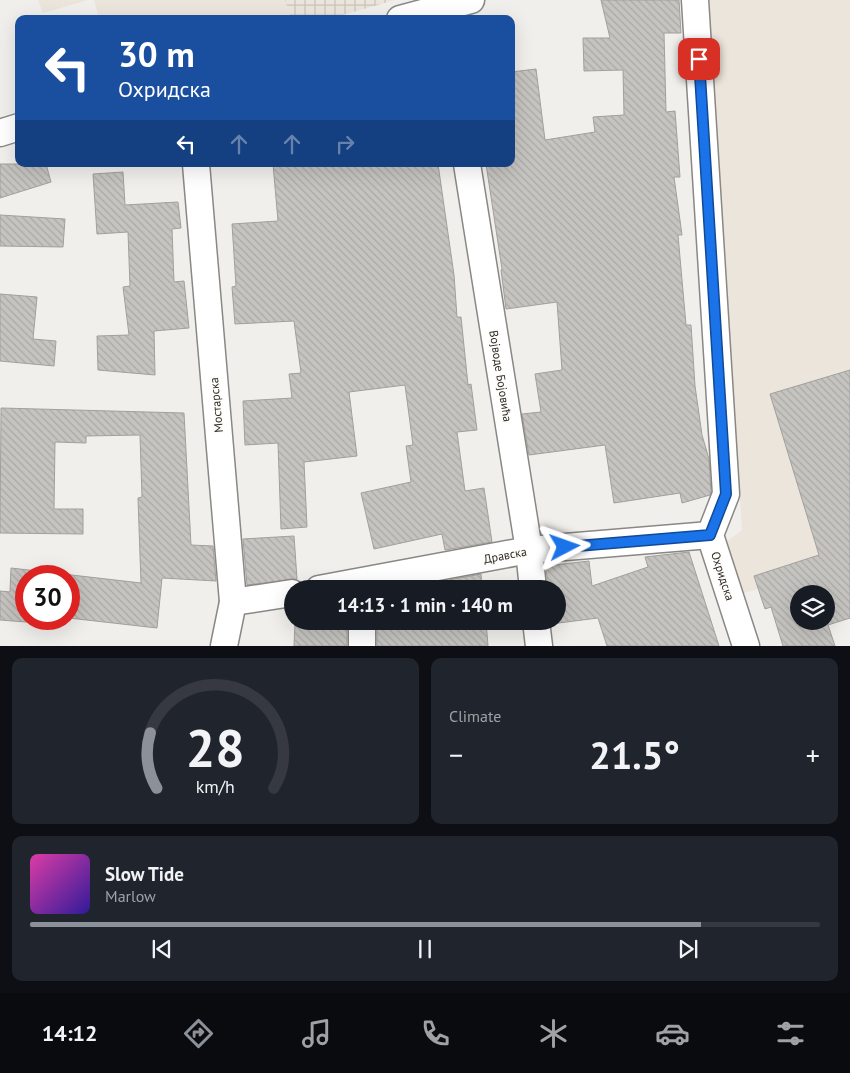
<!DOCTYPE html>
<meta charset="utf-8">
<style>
body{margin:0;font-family:"PT Sans",sans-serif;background:#20242c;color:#f1f3f6;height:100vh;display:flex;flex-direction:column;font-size:19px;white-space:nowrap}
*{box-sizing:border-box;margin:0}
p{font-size:16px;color:#9ea1a6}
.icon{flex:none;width:28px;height:28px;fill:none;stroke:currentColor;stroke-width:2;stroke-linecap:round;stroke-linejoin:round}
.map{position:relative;height:646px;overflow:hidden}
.drawer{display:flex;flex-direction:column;gap:12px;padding:12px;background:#0d0f14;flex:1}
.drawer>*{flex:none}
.top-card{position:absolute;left:15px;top:15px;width:500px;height:152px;border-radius:10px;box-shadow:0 5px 20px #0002;background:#1a4fa0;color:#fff;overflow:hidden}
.controls{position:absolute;left:790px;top:585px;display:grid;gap:10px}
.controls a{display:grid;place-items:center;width:45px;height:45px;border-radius:50%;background:#171b24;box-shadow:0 5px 20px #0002;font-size:25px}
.speed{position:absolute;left:15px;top:565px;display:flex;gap:10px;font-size:25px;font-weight:700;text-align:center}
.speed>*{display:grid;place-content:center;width:65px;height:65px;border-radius:50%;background:#171b24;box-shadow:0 5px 20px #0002;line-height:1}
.speed .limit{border:8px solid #d22;background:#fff;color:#111}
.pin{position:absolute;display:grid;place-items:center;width:42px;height:42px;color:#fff;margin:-21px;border-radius:10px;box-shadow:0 2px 8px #0006}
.me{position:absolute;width:55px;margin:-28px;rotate:86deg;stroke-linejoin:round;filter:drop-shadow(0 0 4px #0008)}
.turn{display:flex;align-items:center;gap:18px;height:105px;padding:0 20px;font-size:22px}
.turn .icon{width:65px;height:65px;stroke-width:2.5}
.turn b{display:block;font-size:35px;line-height:42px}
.lanes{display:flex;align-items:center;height:48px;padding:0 20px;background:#0003;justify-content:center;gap:25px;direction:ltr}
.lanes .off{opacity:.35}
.big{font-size:38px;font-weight:800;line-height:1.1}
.drawer .widget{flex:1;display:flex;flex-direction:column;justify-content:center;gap:8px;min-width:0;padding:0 18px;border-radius:10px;background:#20242c}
.drawer .dial{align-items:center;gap:0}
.dial svg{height:130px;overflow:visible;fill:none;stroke:#363941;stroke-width:7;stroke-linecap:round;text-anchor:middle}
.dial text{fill:#f1f3f6;stroke:none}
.song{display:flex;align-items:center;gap:15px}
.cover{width:60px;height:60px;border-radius:8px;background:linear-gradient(135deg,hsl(320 70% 55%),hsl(250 70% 35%))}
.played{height:5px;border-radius:2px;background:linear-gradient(90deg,#8c9099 85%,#363941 85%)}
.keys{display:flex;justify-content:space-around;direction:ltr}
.heat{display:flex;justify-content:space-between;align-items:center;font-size:28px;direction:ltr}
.drawer .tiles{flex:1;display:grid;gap:12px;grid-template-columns:1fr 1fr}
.widget:last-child{grid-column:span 2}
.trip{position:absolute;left:284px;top:580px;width:282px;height:50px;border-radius:25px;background:#171b24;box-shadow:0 5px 20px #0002;font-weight:800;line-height:50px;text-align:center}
.dock{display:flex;height:80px;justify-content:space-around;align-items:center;background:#090b0e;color:#9ea1a6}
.dock .icon{width:35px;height:35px}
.dock .on{color:#8c9099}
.dock b{font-size:22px;color:#f1f3f6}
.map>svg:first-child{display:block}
.built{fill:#ebe5db}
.industrial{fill:url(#industrial-grid)}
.building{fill:url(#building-back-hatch);stroke:#a2a09c;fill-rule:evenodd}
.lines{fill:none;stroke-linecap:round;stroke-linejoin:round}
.street-casing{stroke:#8a8885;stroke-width:29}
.street{stroke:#fff;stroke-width:26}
.route-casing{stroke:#114b97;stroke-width:12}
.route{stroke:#1a73e8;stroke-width:9}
.labels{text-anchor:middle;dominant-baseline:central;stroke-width:4;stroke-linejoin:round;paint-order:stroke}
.street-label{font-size:12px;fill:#2b2a29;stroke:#fffdf9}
</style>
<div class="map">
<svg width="850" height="646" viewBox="0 0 850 646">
<defs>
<pattern id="industrial-grid" width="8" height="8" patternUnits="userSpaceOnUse" patternTransform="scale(1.25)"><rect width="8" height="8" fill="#ebe5db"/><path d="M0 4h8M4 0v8" fill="none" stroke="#cac5bc"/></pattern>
<pattern id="building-back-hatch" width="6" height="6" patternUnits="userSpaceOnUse" patternTransform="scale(1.25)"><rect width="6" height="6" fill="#c6c4c0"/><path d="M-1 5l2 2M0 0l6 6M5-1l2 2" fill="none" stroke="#aaa9a5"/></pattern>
</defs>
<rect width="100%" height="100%" fill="#f1efec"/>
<g class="built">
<path d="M 38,0 L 88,0 L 43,13 Z"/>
<path d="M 94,0 L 285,0 L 291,19 L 99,19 Z"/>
<path d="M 709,0 L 850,0 L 850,560 L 738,595 L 722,545 L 742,530 Z"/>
</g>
<path class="industrial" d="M 285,0 L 395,0 L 329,19 L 291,19 Z"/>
<g class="building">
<path d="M 601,0 L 679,0 L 681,33 L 664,33 L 666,112 L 675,111 L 680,177 L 674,177 L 682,235 L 678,235 L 686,325 L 691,325 L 695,386 L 702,435 L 709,459 L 711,492 L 710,495 L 682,503 L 680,493 L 614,503 L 605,445 L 529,455 L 522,414 L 541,412 L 535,374 L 562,370 L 557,302 L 506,309 L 501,270 L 502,269 L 486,164 L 511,164 L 511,72 L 536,69 L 545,140 L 595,132 L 593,117 L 624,115 L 623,70 L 584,71 L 583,38 L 610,38 Z"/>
<path d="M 0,164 L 46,164 L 51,182 L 0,198 Z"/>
<path d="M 273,164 L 438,164 L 454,275 L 457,317 L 461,317 L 468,385 L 471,384 L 477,430 L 457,432 L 465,491 L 484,488 L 492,542 L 445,550 L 442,534 L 374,549 L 361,493 L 411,482 L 406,446 L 413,445 L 405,385 L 349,392 L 357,456 L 304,462 L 307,527 L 281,529 L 278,443 L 245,445 L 243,401 L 292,398 L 289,374 L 301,373 L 294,321 L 235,324 L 232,287 L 236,286 L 232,224 L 278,221 Z"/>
<path d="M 123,172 L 125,205 L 178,202 L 181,228 L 172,229 L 174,282 L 184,281 L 189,328 L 154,331 L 155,375 L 98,370 L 97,336 L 129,335 L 123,287 L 130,286 L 128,232 L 97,234 L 93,174 Z"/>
<path d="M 0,215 L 65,219 L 63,247 L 0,246 Z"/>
<path d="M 0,294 L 37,297 L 33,339 L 56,341 L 54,366 L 0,361 Z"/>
<path d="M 850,370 L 850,618 L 828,625 L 835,646 L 783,646 L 771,607 L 765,609 L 754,576 L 819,555 L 770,394 ZM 799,594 L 826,594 L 826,621 L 799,621 Z"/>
<path d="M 1,408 L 184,413 L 191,545 L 213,546 L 216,581 L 162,578 L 157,628 L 69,618 L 69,576 L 26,576 L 26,619 L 52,619 L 52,624 L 0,620 L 0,591 L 10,592 L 11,568 L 141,583 L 138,498 L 142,497 L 140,435 L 86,436 L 86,443 L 55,442 L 54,509 L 83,509 L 83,534 L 0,533 Z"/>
<path d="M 294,536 L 297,579 L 247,585 L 243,539 Z"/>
<path d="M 689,552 L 719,646 L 607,646 L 598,618 L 551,624 L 551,621 L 558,621 L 558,589 L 548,589 L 546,566 L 589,561 L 592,586 L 648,567 L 645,557 Z"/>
<path d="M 481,574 L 482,589 L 444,589 L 451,588 L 449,580 Z"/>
<path d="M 377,621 L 486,621 L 488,646 L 377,646 Z"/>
<path d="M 295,623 L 347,624 L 347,646 L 294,646 Z"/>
</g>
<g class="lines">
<g class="street-casing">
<g id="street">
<path d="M 695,0 L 726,494 L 710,535 L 746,646"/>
<path d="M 400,19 L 471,0"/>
<path d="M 0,133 L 19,127"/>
<path d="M 196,164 L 233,602 L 224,646"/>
<path d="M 467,164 L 529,550 L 533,589"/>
<path d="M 319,589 L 529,550 L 710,535"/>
<path d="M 233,602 L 292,593"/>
<path d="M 536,621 L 539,646"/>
<path d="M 362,646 L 362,621"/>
</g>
</g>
<use href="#street" class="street"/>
</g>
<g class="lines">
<g class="route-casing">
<path id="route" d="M 565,547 L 710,535 L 726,494 L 699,59"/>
</g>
<use href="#route" class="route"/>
</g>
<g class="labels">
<g class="street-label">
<text transform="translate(501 376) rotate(81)">Војводе Бојовића</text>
<text transform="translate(216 405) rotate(-95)">Мостарска</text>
<text transform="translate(505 555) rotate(-11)">Дравска</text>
<text transform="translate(723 576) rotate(72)">Охридска</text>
</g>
</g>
</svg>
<div class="controls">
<a><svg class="icon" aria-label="layers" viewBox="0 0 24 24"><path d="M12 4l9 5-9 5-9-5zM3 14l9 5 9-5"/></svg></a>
</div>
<div class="speed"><div class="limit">30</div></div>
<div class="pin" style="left:699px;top:59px;background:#d93025"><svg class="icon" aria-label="arrive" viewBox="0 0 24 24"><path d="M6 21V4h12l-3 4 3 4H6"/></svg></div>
<svg class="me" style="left:565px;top:547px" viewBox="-20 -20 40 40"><path d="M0-17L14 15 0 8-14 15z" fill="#1a73e8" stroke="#fff" stroke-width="4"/></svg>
<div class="trip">14:13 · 1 min · 140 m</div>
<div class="top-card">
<div class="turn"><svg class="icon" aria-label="left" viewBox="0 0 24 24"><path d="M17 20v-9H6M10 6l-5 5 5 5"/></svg><div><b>30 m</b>Охридска</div></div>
<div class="lanes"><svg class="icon" aria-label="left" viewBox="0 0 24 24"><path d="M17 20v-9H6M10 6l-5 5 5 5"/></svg><svg class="icon off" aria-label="ahead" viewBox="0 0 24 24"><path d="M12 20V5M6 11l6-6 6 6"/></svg><svg class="icon off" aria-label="ahead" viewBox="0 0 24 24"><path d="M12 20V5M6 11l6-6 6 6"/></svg><svg class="icon off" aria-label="right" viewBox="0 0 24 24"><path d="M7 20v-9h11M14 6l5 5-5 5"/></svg></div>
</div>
</div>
<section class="drawer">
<div class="tiles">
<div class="widget dial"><svg viewBox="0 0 100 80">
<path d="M14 69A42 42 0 1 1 86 69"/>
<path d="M14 69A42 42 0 0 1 10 35" stroke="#8c9099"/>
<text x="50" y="56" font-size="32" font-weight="700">28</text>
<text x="50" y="72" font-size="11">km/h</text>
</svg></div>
<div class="widget"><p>Climate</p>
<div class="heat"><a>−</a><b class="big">21.5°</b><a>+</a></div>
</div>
<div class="widget">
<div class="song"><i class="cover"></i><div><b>Slow Tide</b><p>Marlow</p></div></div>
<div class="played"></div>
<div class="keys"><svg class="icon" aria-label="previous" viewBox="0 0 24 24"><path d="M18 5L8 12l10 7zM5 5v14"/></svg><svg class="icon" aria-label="pause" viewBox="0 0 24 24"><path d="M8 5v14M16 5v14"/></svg><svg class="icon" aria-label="next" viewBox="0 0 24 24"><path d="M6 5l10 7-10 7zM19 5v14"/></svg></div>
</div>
</div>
</section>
<nav class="dock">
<b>14:12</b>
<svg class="icon on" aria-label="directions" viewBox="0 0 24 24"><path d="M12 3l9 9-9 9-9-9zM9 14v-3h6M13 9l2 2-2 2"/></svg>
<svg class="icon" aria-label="music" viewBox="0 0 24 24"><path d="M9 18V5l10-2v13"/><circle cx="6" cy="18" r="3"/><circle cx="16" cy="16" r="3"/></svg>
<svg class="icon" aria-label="phone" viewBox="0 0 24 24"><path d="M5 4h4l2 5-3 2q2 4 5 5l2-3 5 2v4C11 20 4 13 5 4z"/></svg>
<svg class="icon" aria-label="climate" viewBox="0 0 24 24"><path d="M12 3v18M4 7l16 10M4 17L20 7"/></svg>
<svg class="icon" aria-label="car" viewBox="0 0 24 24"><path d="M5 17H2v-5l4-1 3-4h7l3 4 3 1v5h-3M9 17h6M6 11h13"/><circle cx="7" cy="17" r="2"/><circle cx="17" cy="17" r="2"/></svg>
<svg class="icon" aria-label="filters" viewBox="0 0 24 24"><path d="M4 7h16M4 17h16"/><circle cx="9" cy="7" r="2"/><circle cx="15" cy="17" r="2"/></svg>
</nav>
